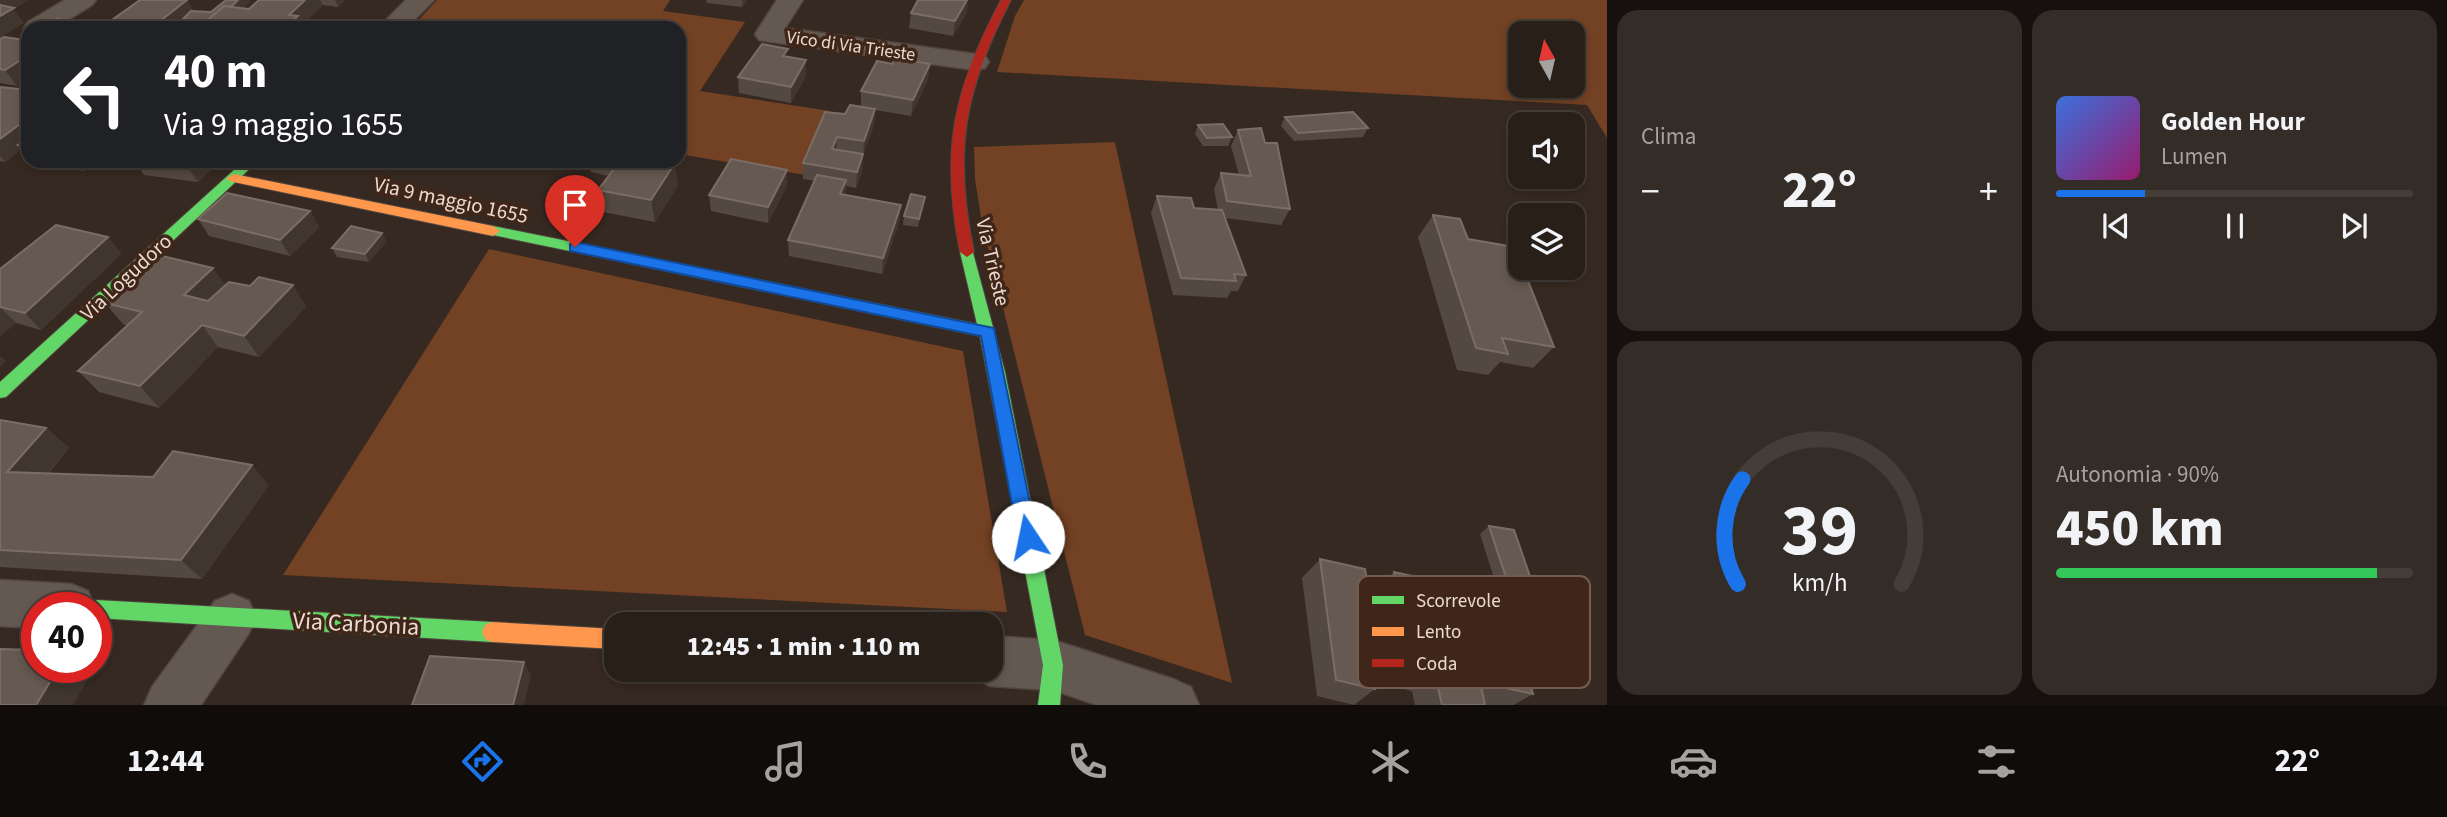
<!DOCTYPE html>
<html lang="it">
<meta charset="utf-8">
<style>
body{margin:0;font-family:"Source Sans 3",sans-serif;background:#342c26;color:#f1f3f6;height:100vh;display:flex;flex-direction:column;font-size:26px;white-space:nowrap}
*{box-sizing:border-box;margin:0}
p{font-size:23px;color:#a5a2a2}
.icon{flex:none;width:38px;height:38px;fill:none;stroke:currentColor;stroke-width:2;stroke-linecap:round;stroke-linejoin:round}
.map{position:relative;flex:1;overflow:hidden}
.drawer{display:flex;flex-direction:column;gap:10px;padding:10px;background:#16110e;width:840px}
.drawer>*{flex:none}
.hud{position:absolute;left:21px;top:21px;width:665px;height:147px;border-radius:21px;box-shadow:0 4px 10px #0003,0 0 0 2px #443d38;background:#202124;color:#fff;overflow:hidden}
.needle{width:46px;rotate:352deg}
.buttons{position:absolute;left:1508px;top:21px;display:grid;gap:14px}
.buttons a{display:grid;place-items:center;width:77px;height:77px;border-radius:14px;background:#281f19;box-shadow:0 4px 10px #0003,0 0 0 2px #443d38;font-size:35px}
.speed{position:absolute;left:21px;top:592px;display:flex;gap:14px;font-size:35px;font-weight:700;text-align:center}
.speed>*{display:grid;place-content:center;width:91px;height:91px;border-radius:50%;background:#281f19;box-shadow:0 4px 10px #0003,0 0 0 2px #443d38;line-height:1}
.speed .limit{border:10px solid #d22;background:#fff;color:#111}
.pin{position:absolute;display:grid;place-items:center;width:60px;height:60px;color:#fff;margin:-72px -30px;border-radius:50% 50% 50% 0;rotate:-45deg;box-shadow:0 0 7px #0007}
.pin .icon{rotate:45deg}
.me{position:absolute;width:77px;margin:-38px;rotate:349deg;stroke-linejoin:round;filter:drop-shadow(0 0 5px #0008)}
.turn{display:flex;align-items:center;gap:24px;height:147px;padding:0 28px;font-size:32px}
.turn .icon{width:91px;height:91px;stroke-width:2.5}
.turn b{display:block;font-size:49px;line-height:60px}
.big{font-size:52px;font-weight:800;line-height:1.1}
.drawer .widget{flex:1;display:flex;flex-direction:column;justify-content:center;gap:10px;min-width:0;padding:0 24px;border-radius:21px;background:#342c26}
.drawer .dial{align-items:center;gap:0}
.dial svg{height:182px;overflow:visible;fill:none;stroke:#443d38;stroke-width:7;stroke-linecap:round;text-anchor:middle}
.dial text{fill:#f1f3f6;stroke:none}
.song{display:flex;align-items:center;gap:21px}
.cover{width:84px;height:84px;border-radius:10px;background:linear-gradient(135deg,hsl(220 70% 55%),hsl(320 70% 35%))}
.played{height:7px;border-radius:4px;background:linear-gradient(90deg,#1a73e8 25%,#443d38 25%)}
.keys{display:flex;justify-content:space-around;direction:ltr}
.heat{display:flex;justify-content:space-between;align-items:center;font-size:38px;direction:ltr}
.charge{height:10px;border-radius:5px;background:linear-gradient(90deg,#34c759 90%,#443d38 0)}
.drawer .tiles{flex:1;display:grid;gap:10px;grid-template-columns:repeat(2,1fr)}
.trip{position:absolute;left:604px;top:612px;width:399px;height:70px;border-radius:21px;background:#281f19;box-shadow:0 4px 10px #0003,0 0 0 2px #443d38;font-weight:800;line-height:70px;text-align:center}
.tab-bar{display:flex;height:112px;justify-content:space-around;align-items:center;background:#100c0a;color:#a5a2a2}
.tab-bar .icon{width:49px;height:49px}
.tab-bar .on{color:#1a73e8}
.tab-bar b{font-size:32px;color:#f1f3f6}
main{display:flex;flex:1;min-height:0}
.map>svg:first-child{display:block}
.green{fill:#734123;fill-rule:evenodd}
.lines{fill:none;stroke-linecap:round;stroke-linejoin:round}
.street-casing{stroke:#51463f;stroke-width:3}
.fast-casing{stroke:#51463f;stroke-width:2}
.slow-casing{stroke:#51463f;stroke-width:2}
.jam-casing{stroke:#51463f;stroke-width:2}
.street{fill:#645951;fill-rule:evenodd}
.fast{fill:#63d668;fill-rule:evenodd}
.slow{fill:#ff974d;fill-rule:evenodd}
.jam{fill:#b3261e;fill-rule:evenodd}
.wall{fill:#544942}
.shaded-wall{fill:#41362e}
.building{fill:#655951;stroke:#7a6d65;stroke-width:2}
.route{fill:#1a73e8;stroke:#114b97;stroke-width:2}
.labels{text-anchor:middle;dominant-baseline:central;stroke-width:7;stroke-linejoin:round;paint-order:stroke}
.far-street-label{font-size:18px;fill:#ebdad1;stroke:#3f2618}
.street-label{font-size:21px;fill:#ebdad1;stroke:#3f2618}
.near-street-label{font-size:24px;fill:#ebdad1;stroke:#3f2618}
.key{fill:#3f2618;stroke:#735c50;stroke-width:2}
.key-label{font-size:19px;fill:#ebdad1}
</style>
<main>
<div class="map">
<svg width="1607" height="705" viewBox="0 0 1607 705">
<rect width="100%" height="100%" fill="#362921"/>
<g class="green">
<path d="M 437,0 L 670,0 L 663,11 L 745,22 L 700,91 L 830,111 L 805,175 L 679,154 L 679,28 L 411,28 Z"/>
<path d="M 1024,0 L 1607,0 L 1607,138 L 1587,105 L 997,72 L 1015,16 ZM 1573,33 L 1573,86 L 1521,86 L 1521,33 Z"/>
<path d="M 1115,142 L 1232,683 L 1085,635 L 982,224 L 975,179 L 974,147 Z"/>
<path d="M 489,249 L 963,351 L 1007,612 L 283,575 Z"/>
</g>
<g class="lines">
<g class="street-casing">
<g id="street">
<path d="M 65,0 L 96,0 L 92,5 L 55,28 L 28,28 L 28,34 L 24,28 L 28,22 Z"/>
<path d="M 406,0 L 434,0 L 406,28 L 378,28 Z"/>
<path d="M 777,0 L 803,0 L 785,28 L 975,54 L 985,56 L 989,62 L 985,68 L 975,70 L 759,40 L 755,34 Z"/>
<path d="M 0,580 L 71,584 L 88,591 L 95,607 L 37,607 L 37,628 L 0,626 Z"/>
<path d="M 232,594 L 249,601 L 256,617 L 249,633 L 201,705 L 144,705 L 152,687 L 215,601 Z"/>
<path d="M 990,636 L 1053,640 L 1173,679 L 1191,687 L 1199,705 L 1097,705 L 1053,690 L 990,686 L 972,678 L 969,670 L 990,670 Z"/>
</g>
</g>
<g class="fast-casing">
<g id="fast">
<path d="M 244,161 L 258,161 L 6,397 L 0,398 L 0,382 Z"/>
<path d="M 493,226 L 977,324 L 960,252 L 967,247 L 972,249 L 1005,372 L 1063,665 L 1060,705 L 1038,705 L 1043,665 L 980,336 L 488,234 L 486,231 Z"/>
<path d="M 96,600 L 492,622 L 499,625 L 502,632 L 499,639 L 492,642 L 96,618 L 96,607 L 87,607 L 89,602 Z"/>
</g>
</g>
<g class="slow-casing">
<g id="slow">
<path d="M 234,174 L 493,226 L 500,231 L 493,236 L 229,181 L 227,178 Z"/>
<path d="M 492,622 L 616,629 L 616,649 L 492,642 L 485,639 L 482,632 L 485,625 Z"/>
</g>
</g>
<g class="jam-casing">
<path id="jam" d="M 1001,0 L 1011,0 C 964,90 953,152 974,252 L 967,257 L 960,252 C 940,151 953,90 1001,0 Z"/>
</g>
<use href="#street" class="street"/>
<use href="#fast" class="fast"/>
<use href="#slow" class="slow"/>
<use href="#jam" class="jam"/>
</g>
<g class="wall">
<path d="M 187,0 L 193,11 L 211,12 L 226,0 L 249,0 L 250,2 L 243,8 L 249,9 L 259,0 L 345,0 L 338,7 L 323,5 L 302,25 L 303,28 L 197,28 L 187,27 L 185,24 L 180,28 L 107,28 L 105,25 Z"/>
<path d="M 706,0 L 747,0 L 742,7 L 707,3 Z"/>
<path d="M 967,12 L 953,36 L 909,28 L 911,13 Z"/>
<path d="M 28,38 L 28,79 L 17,86 L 0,83 L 0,39 L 25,40 Z"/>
<path d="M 788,57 L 806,76 L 791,103 L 739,93 L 738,77 Z"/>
<path d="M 892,64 L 930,64 L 928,79 L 911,116 L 875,110 L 874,125 L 863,155 L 862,171 L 856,188 L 846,186 L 845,195 L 899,222 L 882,274 L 789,256 L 788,240 L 815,181 L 803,179 L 803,163 L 845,114 L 861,106 L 861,91 Z"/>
<path d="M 0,87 L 28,90 L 28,158 L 21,149 L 5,162 L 0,161 Z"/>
<path d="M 1285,117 L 1368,128 L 1363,137 L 1294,141 L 1281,126 Z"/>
<path d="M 1198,125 L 1232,137 L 1228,146 L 1203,146 L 1195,134 Z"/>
<path d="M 1238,130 L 1265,143 L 1290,209 L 1281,225 L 1225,218 L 1246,275 L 1238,291 L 1231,291 L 1227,298 L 1173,295 L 1151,213 L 1157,196 L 1194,208 L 1218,210 L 1214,189 L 1221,173 L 1239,175 L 1231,146 Z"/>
<path d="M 31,161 L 96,161 L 84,171 Z"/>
<path d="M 135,161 L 220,161 L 198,182 L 144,175 Z"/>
<path d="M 588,161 L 664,161 L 678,185 L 655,222 L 603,212 L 598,190 L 609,176 L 591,172 Z"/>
<path d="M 787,186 L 768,223 L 711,211 L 709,195 Z"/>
<path d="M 925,197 L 918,227 L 903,225 L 904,216 Z"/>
<path d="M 310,211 L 319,227 L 290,256 L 209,236 L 198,219 Z"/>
<path d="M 1433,215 L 1468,239 L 1554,347 L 1533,368 L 1500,362 L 1488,375 L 1457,370 L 1418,237 Z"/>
<path d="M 382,233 L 386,242 L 369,262 L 337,257 L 332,248 Z"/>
<path d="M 108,237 L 121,254 L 41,330 L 16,323 L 0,336 L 0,269 Z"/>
<path d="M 225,285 L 250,286 L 293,285 L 306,307 L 259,357 L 218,347 L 159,408 L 99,392 L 78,371 L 127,326 L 123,324 L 105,303 Z"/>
<path d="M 0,420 L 46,428 L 69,448 L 48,474 L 269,485 L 202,579 L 0,567 Z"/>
<path d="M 1489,526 L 1553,643 L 1542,650 L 1520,646 L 1533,694 L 1514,705 L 1415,705 L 1412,691 L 1374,682 L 1375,689 L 1354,705 L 1317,696 L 1302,578 L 1320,559 L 1371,605 L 1377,607 L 1374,590 L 1394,572 L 1499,594 L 1480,534 Z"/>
</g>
<g class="shaded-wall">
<path d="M 0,0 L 29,0 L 14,9 L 24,23 L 0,38 Z"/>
<path d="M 187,0 L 195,16 L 183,19 L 185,24 L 180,28 L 151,28 Z"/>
<path d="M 238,0 L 249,0 L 250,2 L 220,28 L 214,21 Z"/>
<path d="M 305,0 L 320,0 L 323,5 L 302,25 L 303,28 L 285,28 L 289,15 Z"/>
<path d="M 335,0 L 345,0 L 338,7 Z"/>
<path d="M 742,0 L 747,0 L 742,7 Z"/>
<path d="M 967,0 L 968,0 L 967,12 L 953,36 L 955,21 Z"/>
<path d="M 24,58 L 28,63 L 28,79 L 17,86 L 5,70 Z"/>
<path d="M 806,60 L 806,76 L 791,103 L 791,87 Z"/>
<path d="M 930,64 L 928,79 L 911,116 L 913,100 Z"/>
<path d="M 875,109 L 874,125 L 863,155 L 862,171 L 856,188 L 857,172 L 863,157 L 864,141 Z"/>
<path d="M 28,118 L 28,144 L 18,145 L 21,149 L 5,162 L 0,156 L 0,139 Z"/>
<path d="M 837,137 L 836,153 L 832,149 Z"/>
<path d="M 77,161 L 96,161 L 84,171 Z"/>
<path d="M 192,161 L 220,161 L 198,182 L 187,166 Z"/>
<path d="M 675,163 L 678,185 L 655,222 L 651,200 Z"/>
<path d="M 787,170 L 787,186 L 768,223 L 768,207 Z"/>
<path d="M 846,180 L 845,196 L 840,194 Z"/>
<path d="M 925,197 L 924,205 L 918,227 L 919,219 Z"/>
<path d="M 901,205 L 899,222 L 882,274 L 883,258 Z"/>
<path d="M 310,211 L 319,227 L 290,256 L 280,240 Z"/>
<path d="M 382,233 L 386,242 L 369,262 L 365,254 Z"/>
<path d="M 108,237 L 121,254 L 41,330 L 25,313 Z"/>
<path d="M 213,268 L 229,290 L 201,317 L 184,295 Z"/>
<path d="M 293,285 L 306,307 L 259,357 L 244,336 Z"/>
<path d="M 0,307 L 16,323 L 0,336 Z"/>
<path d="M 202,325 L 218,347 L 159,408 L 140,386 Z"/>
<path d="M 0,356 L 6,361 L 0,367 Z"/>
<path d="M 46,428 L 69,448 L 32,492 L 7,472 Z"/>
<path d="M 252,465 L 269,485 L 202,579 L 181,560 Z"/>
<path d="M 524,662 L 531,675 L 524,705 L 513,705 Z"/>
<path d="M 59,667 L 93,667 L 94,668 L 73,705 L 36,705 Z"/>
</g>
<g class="building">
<path d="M 140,0 L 187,0 L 151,28 L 124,28 L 105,25 Z"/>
<path d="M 226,0 L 238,0 L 231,7 L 224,6 L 207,21 L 183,19 L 191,11 L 211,12 Z"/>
<path d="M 259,0 L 305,0 L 289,15 L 298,16 L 285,28 L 217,28 L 201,26 L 224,6 L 249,9 Z"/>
<path d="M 918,0 L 967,0 L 955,21 L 911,13 Z"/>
<path d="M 0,5 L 14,8 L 0,16 Z"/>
<path d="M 57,19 L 103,27 L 101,28 L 43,28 Z"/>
<path d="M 4,37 L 25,40 L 28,38 L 28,58 L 24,58 L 5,70 L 0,69 L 0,39 Z"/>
<path d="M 762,44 L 788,49 L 783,56 L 806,60 L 791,87 L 738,77 Z"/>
<path d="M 896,58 L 930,64 L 913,100 L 861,91 L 877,61 L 892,64 Z"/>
<path d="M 0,87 L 28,90 L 28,92 L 21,98 L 28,98 L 28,118 L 0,139 Z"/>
<path d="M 850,105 L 875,109 L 864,141 L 837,137 L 832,149 L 863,154 L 857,172 L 803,163 L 825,112 L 845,114 Z"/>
<path d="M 1353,112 L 1368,128 L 1298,133 L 1285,117 Z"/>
<path d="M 1223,124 L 1232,137 L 1207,138 L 1198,125 Z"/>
<path d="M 1261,128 L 1265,143 L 1277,143 L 1290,209 L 1227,201 L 1221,173 L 1251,176 L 1238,130 Z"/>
<path d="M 28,138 L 28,147 L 18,145 Z"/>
<path d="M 731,159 L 787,170 L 768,207 L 709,195 Z"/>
<path d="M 152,161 L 192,161 L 187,166 Z"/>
<path d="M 620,161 L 664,161 L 675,163 L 651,200 L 598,190 Z"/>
<path d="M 817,175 L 846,180 L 840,194 L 901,205 L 883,258 L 788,240 Z"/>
<path d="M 227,193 L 310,211 L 280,240 L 198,219 Z"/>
<path d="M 911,194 L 925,197 L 919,219 L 904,216 Z"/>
<path d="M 1157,196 L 1191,198 L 1194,208 L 1222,210 L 1246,275 L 1234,274 L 1236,281 L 1181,278 Z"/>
<path d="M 1433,215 L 1460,219 L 1468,239 L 1514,247 L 1521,263 L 1521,268 L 1523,268 L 1554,347 L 1502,338 L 1508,354 L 1476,348 Z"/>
<path d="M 56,225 L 108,237 L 25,313 L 0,307 L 0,269 Z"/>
<path d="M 351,226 L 382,233 L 365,254 L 332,248 Z"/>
<path d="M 158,255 L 213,268 L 184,295 L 208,301 L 229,282 L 250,286 L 259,277 L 293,285 L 244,336 L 202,325 L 140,386 L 78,371 L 142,312 L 105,303 Z"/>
<path d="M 0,420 L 46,428 L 7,472 L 153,477 L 173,451 L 252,465 L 181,560 L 0,550 Z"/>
<path d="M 1489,526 L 1514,530 L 1553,643 L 1526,638 Z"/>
<path d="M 1320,559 L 1365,569 L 1371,605 L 1402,612 L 1394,572 L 1506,596 L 1533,694 L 1480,682 L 1485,705 L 1442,705 L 1435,675 L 1371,660 L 1375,689 L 1336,680 Z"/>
<path d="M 0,649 L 37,650 L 37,667 L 59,667 L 36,705 L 0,705 Z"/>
<path d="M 430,656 L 524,662 L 513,705 L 412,705 Z"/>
</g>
<path class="route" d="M 575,242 L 994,328 L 1037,537 L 1034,542 L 1028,545 L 1021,542 L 1018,537 L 981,336 L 570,251 L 570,244 Z"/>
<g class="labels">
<g class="far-street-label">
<text transform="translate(851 46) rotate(8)">Vico di Via Trieste</text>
</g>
<g class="street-label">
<text transform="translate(451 200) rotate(12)">Via 9 maggio 1655</text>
<text transform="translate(993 262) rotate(77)">Via Trieste</text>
<text transform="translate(126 277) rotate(-43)">Via Logudoro</text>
</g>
<g class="near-street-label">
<text transform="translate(356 624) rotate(3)">Via Carbonia</text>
</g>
</g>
<rect x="1358" y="576" width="232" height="112" rx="10" class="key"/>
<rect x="1372" y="596" width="32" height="8" fill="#63d668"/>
<rect x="1372" y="627" width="32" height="9" fill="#ff974d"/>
<rect x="1372" y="659" width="32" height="8" fill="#b3261e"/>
<g class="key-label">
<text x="1416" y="607">Scorrevole</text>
<text x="1416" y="638">Lento</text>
<text x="1416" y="670">Coda</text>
</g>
</svg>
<div class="buttons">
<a><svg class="needle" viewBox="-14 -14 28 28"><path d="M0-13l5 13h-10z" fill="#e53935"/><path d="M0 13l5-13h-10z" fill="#a5a2a2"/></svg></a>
<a><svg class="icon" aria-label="sound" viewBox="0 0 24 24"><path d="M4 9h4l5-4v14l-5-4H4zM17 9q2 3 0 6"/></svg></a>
<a><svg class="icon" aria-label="layers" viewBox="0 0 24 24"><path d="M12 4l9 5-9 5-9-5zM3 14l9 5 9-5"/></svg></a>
</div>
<div class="speed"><div class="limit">40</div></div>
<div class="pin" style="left:575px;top:247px;background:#d93025"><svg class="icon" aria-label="arrive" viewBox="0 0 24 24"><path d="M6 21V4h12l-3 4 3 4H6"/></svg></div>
<svg class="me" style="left:1028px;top:537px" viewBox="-20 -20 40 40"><circle r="19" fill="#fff"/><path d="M0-13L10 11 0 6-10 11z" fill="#1a73e8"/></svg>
<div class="trip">12:45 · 1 min · 110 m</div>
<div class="hud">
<div class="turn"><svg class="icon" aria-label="left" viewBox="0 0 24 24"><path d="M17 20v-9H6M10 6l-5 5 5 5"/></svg><div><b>40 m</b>Via 9 maggio 1655</div></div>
</div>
</div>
<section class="drawer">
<div class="tiles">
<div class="widget"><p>Clima</p>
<div class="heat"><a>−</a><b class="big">22°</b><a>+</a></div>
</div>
<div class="widget">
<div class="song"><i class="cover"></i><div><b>Golden Hour</b><p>Lumen</p></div></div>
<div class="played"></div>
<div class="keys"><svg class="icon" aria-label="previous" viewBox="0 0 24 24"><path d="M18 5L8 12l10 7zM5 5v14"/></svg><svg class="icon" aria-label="pause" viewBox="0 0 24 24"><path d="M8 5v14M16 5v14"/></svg><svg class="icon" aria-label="next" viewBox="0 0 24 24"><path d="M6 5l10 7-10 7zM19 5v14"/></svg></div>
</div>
<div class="widget dial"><svg viewBox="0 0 100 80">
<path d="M14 69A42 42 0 1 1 86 69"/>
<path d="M14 69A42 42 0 0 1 16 23" stroke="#1a73e8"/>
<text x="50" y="56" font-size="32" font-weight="700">39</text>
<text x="50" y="72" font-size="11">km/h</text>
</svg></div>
<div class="widget"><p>Autonomia · 90%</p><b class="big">450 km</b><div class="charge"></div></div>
</div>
</section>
</main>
<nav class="tab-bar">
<b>12:44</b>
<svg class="icon on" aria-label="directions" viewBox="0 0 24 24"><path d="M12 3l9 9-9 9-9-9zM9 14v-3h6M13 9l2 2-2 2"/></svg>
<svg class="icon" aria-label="music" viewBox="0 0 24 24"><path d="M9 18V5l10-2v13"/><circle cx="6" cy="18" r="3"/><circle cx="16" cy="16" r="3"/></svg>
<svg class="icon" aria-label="phone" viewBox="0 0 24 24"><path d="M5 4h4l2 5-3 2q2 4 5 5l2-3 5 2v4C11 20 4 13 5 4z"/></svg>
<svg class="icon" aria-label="climate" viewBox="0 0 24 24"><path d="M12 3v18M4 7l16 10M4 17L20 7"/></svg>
<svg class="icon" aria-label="car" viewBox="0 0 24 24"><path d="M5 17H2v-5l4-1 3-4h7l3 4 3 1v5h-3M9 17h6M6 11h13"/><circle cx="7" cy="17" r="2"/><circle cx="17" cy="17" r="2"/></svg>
<svg class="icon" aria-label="filters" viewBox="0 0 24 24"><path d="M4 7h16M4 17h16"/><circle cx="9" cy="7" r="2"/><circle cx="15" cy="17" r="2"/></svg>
<b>22°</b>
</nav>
